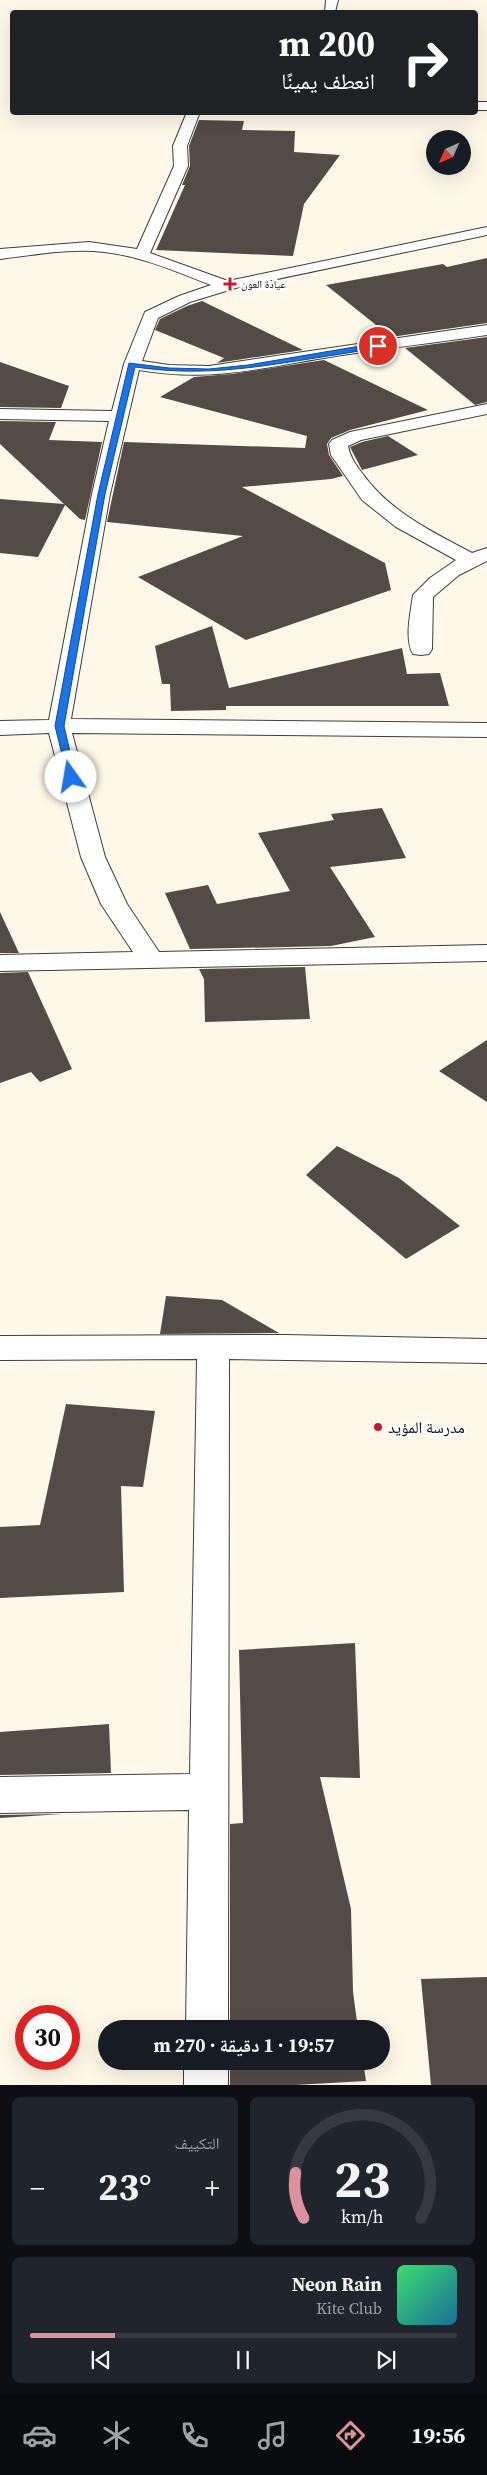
<!DOCTYPE html>
<html lang="ar">
<meta charset="utf-8">
<style>
body{margin:0;font-family:"Source Serif 4","Noto Naskh Arabic",serif;background:#20242c;color:#f1f3f6;direction:rtl;height:100vh;display:flex;flex-direction:column;font-size:19px;white-space:nowrap}
*{box-sizing:border-box;margin:0}
p{font-size:16px;color:#9ea1a6}
.icon{flex:none;width:28px;height:28px;fill:none;stroke:currentColor;stroke-width:2;stroke-linecap:round;stroke-linejoin:round}
.map{position:relative;height:2085px;overflow:hidden;direction:ltr}
.drawer{display:flex;flex-direction:column;gap:12px;padding:12px;background:#0d0f14;flex:1}
.drawer>*{flex:none}
.banner{position:absolute;left:10px;top:10px;width:468px;height:105px;border-radius:5px;box-shadow:0 5px 20px #0002;direction:rtl;background:#202124;color:#fff;overflow:hidden}
.needle{width:32px;rotate:225deg}
.controls{position:absolute;left:426px;top:130px;display:grid;gap:10px}
.controls a{display:grid;place-items:center;width:45px;height:45px;border-radius:50%;background:#171b24;box-shadow:0 5px 20px #0002;font-size:25px}
.speed{position:absolute;left:15px;top:2005px;display:flex;gap:10px;font-size:25px;font-weight:700;text-align:center}
.speed>*{display:grid;place-content:center;width:65px;height:65px;border-radius:50%;background:#171b24;box-shadow:0 5px 20px #0002;line-height:1}
.speed .limit{border:8px solid #d22;background:#fff;color:#111}
.pin{position:absolute;display:grid;place-items:center;width:42px;height:42px;color:#fff;margin:-21px;border:2px solid #fff;border-radius:50%;box-shadow:0 1px 5px #0007}
.me{position:absolute;width:55px;margin:-28px;rotate:347deg;stroke-linejoin:round;filter:drop-shadow(0 0 4px #0008)}
.turn{display:flex;align-items:center;gap:18px;height:105px;padding:0 20px;font-size:22px}
.turn .icon{width:65px;height:65px;stroke-width:2.5}
.turn b{display:block;font-size:35px;line-height:42px}
.big{font-size:38px;font-weight:700;line-height:1.1}
.drawer .card{flex:1;display:flex;flex-direction:column;justify-content:center;gap:8px;min-width:0;padding:0 18px;border-radius:8px;background:#20242c}
.drawer .dial{align-items:center;gap:0}
.dial svg{height:130px;overflow:visible;fill:none;stroke:#363941;stroke-width:7;stroke-linecap:round;text-anchor:middle}
.dial text{fill:#f1f3f6;stroke:none}
.song{display:flex;align-items:center;gap:15px}
.cover{width:60px;height:60px;border-radius:8px;background:linear-gradient(135deg,hsl(140 70% 55%),hsl(200 70% 35%))}
.played{height:5px;border-radius:2px;background:linear-gradient(90deg,#dd909d 20%,#363941 20%)}
.keys{display:flex;justify-content:space-around;direction:ltr}
.heat{display:flex;justify-content:space-between;align-items:center;font-size:28px;direction:ltr}
.drawer .tiles{flex:1;display:grid;gap:12px;grid-template-columns:1fr 1fr}
.card:last-child{grid-column:span 2}
.trip{position:absolute;left:98px;top:2020px;width:292px;height:50px;border-radius:25px;background:#171b24;box-shadow:0 5px 20px #0002;font-weight:700;line-height:50px;text-align:center;direction:rtl}
.menu{display:flex;height:80px;justify-content:space-around;align-items:center;background:#090b0e;color:#9ea1a6}
.menu .icon{width:35px;height:35px}
.menu .on{color:#dd909d}
.menu b{font-size:22px;color:#f1f3f6}
.map>svg:first-child{display:block}
.building{fill:#544a46}
.lines{fill:none;stroke-linecap:round;stroke-linejoin:round}
.street-casing{stroke:#3e3e3e;stroke-width:2}
.street{fill:#fff;fill-rule:evenodd}
.route{fill:#1a73e8;stroke:#114b97}
.poi-dot{fill:#c51831;stroke:#fff;stroke-width:2}
.labels{text-anchor:middle;dominant-baseline:central;stroke-width:5;stroke-linejoin:round;paint-order:stroke}
.far-poi-label{font-size:11px;fill:#0b0b0b;stroke:#fff;text-anchor:start}
.near-poi-label{font-size:16px;fill:#0b0b0b;stroke:#fff;text-anchor:start}
</style>
<div class="map">
<svg width="487" height="2085" viewBox="0 0 487 2085">
<rect width="100%" height="100%" fill="#fff8e8"/>
<g class="building">
<path d="M 199,120 L 244,121 L 242,130 L 295,131 L 294,152 L 340,155 L 304,204 L 293,256 L 156,250 L 185,185 L 182,185 L 190,166 L 189,146 Z"/>
<path d="M 487,258 L 487,323 L 391,337 L 326,285 L 443,264 L 447,267 Z"/>
<path d="M 202,301 L 303,350 L 217,363 L 224,358 L 155,330 L 160,319 L 187,306 Z"/>
<path d="M 487,337 L 487,402 L 475,405 L 405,348 Z"/>
<path d="M 324,360 L 428,410 L 350,430 L 331,438 L 327,444 L 329,455 L 343,476 L 331,479 L 242,487 L 385,563 L 391,590 L 246,640 L 138,577 L 243,536 L 107,522 L 124,442 L 305,448 L 307,436 L 160,397 L 194,377 L 232,374 Z"/>
<path d="M 0,362 L 69,386 L 61,408 L 0,407 Z"/>
<path d="M 0,421 L 56,422 L 49,440 L 102,442 L 85,520 L 80,519 L 65,505 L 38,557 L 0,553 L 0,499 L 64,504 L 0,444 Z"/>
<path d="M 388,436 L 418,455 L 362,470 L 350,447 L 362,442 Z"/>
<path d="M 212,626 L 229,688 L 402,648 L 407,674 L 440,673 L 449,706 L 226,706 L 226,710 L 171,711 L 170,684 L 162,684 L 155,646 Z"/>
<path d="M 382,808 L 406,858 L 330,867 L 375,937 L 331,946 L 190,949 L 165,893 L 208,885 L 217,904 L 290,891 L 258,833 L 334,820 L 331,814 Z"/>
<path d="M 0,912 L 19,953 L 0,953 Z"/>
<path d="M 305,967 L 310,1019 L 205,1022 L 204,979 L 199,969 Z"/>
<path d="M 28,972 L 72,1069 L 40,1082 L 31,1072 L 0,1083 L 0,973 Z"/>
<path d="M 487,1040 L 487,1102 L 439,1071 Z"/>
<path d="M 337,1146 L 399,1178 L 460,1226 L 406,1259 L 306,1175 Z"/>
<path d="M 166,1296 L 222,1300 L 279,1333 L 160,1334 Z"/>
<path d="M 66,1404 L 155,1411 L 143,1487 L 121,1486 L 124,1592 L 0,1598 L 0,1527 L 40,1525 Z"/>
<path d="M 355,1643 L 360,1778 L 320,1777 L 351,1909 L 353,1992 L 358,2029 L 230,2029 L 230,1824 L 243,1823 L 239,1650 Z"/>
<path d="M 109,1724 L 111,1773 L 0,1775 L 0,1732 Z"/>
<path d="M 63,1814 L 0,1818 L 0,1815 Z"/>
<path d="M 487,1977 L 487,2085 L 431,2085 L 421,1979 Z"/>
<path d="M 230,2061 L 363,2061 L 366,2081 L 295,2085 L 230,2085 Z"/>
</g>
<g class="lines">
<g class="street-casing">
<g id="street">
<path d="M 326,0 L 338,0 L 335,12 L 325,12 Z"/>
<rect x="475" y="102" width="12" height="8"/>
<path d="M 187,112 L 200,112 L 187,146 L 188,166 L 150,253 L 228,281 L 487,227 L 487,235 L 239,287 L 190,302 L 158,318 L 142,361 L 169,365 L 209,366 L 487,325 L 487,335 C 433,343 378,349 324,358 C 255,369 210,382 139,370 L 110,494 L 71,719 L 487,723 L 487,737 L 72,733 L 105,857 L 127,904 L 159,952 L 487,945 L 487,961 L 0,971 L 0,955 L 133,952 L 101,904 L 81,857 L 49,733 L 0,735 L 0,721 L 49,720 L 92,494 L 109,421 L 0,419 L 0,409 L 112,411 L 124,364 L 145,312 L 179,296 L 211,285 C 177,272 141,256 104,252 C 70,248 34,255 0,259 L 0,249 L 89,242 L 137,249 L 174,166 L 173,146 Z"/>
<path d="M 487,404 L 487,414 L 361,440 L 348,446 C 350,457 356,465 362,473 C 390,512 431,531 472,553 L 487,548 L 487,561 L 459,575 L 433,597 L 432,649 L 429,654 L 421,655 L 413,654 C 404,639 411,611 413,595 L 430,578 L 456,560 L 396,527 L 362,500 L 331,455 L 329,444 L 332,440 L 350,432 Z"/>
<path d="M 285,1335 L 487,1339 L 487,1363 L 229,1359 L 228,2029 L 186,2029 L 189,1810 L 0,1813 L 0,1777 L 190,1774 L 197,1359 L 0,1360 L 0,1336 Z"/>
<rect x="184" y="2061" width="44" height="24"/>
</g>
</g>
<use href="#street" class="street"/>
</g>
<path class="route" d="M 378,343 L 380,347 C 357,352 333,355 309,359 C 246,369 198,376 135,367 L 105,494 L 64,726 L 76,777 L 68,779 L 55,726 L 98,494 L 129,363 L 169,368 L 209,369 L 248,365 Z"/>
<g class="poi-dot">
<path d="M227.5 276.5h5v5h5v5h-5v5h-5v-5h-5v-5h5z"/>
<circle cx="378" cy="1427" r="5"/>
</g>
<g class="labels">
<g class="far-poi-label">
<text x="241" y="284">عيادة العون</text>
</g>
<g class="near-poi-label">
<text x="388" y="1427">مدرسة المؤيد</text>
</g>
</g>
</svg>
<div class="controls">
<a><svg class="needle" viewBox="-14 -14 28 28"><path d="M0-13l5 13h-10z" fill="#e53935"/><path d="M0 13l5-13h-10z" fill="#9ea1a6"/></svg></a>
</div>
<div class="speed"><div class="limit">30</div></div>
<div class="pin" style="left:378px;top:346px;background:#d93025"><svg class="icon" aria-label="arrive" viewBox="0 0 24 24"><path d="M6 21V4h12l-3 4 3 4H6"/></svg></div>
<svg class="me" style="left:71px;top:777px" viewBox="-20 -20 40 40"><circle r="19" fill="#fff"/><path d="M0-13L10 11 0 6-10 11z" fill="#1a73e8"/></svg>
<div class="trip">19:57 · 1 دقيقة · 270 m</div>
<div class="banner">
<div class="turn"><svg class="icon" aria-label="right" viewBox="0 0 24 24"><path d="M7 20v-9h11M14 6l5 5-5 5"/></svg><div><b>200 m</b>انعطف يمينًا</div></div>
</div>
</div>
<section class="drawer">
<div class="tiles">
<div class="card dial"><svg viewBox="0 0 100 80">
<path d="M14 69A42 42 0 1 1 86 69"/>
<path d="M14 69A42 42 0 0 1 9 41" stroke="#dd909d"/>
<text x="50" y="56" font-size="32" font-weight="700">23</text>
<text x="50" y="72" font-size="11">km/h</text>
</svg></div>
<div class="card"><p>التكييف</p>
<div class="heat"><a>−</a><b class="big">23°</b><a>+</a></div>
</div>
<div class="card">
<div class="song"><i class="cover"></i><div><b>Neon Rain</b><p>Kite Club</p></div></div>
<div class="played"></div>
<div class="keys"><svg class="icon" aria-label="previous" viewBox="0 0 24 24"><path d="M18 5L8 12l10 7zM5 5v14"/></svg><svg class="icon" aria-label="pause" viewBox="0 0 24 24"><path d="M8 5v14M16 5v14"/></svg><svg class="icon" aria-label="next" viewBox="0 0 24 24"><path d="M6 5l10 7-10 7zM19 5v14"/></svg></div>
</div>
</div>
</section>
<nav class="menu">
<b>19:56</b>
<svg class="icon on" aria-label="directions" viewBox="0 0 24 24"><path d="M12 3l9 9-9 9-9-9zM9 14v-3h6M13 9l2 2-2 2"/></svg>
<svg class="icon" aria-label="music" viewBox="0 0 24 24"><path d="M9 18V5l10-2v13"/><circle cx="6" cy="18" r="3"/><circle cx="16" cy="16" r="3"/></svg>
<svg class="icon" aria-label="phone" viewBox="0 0 24 24"><path d="M5 4h4l2 5-3 2q2 4 5 5l2-3 5 2v4C11 20 4 13 5 4z"/></svg>
<svg class="icon" aria-label="climate" viewBox="0 0 24 24"><path d="M12 3v18M4 7l16 10M4 17L20 7"/></svg>
<svg class="icon" aria-label="car" viewBox="0 0 24 24"><path d="M5 17H2v-5l4-1 3-4h7l3 4 3 1v5h-3M9 17h6M6 11h13"/><circle cx="7" cy="17" r="2"/><circle cx="17" cy="17" r="2"/></svg>
</nav>
